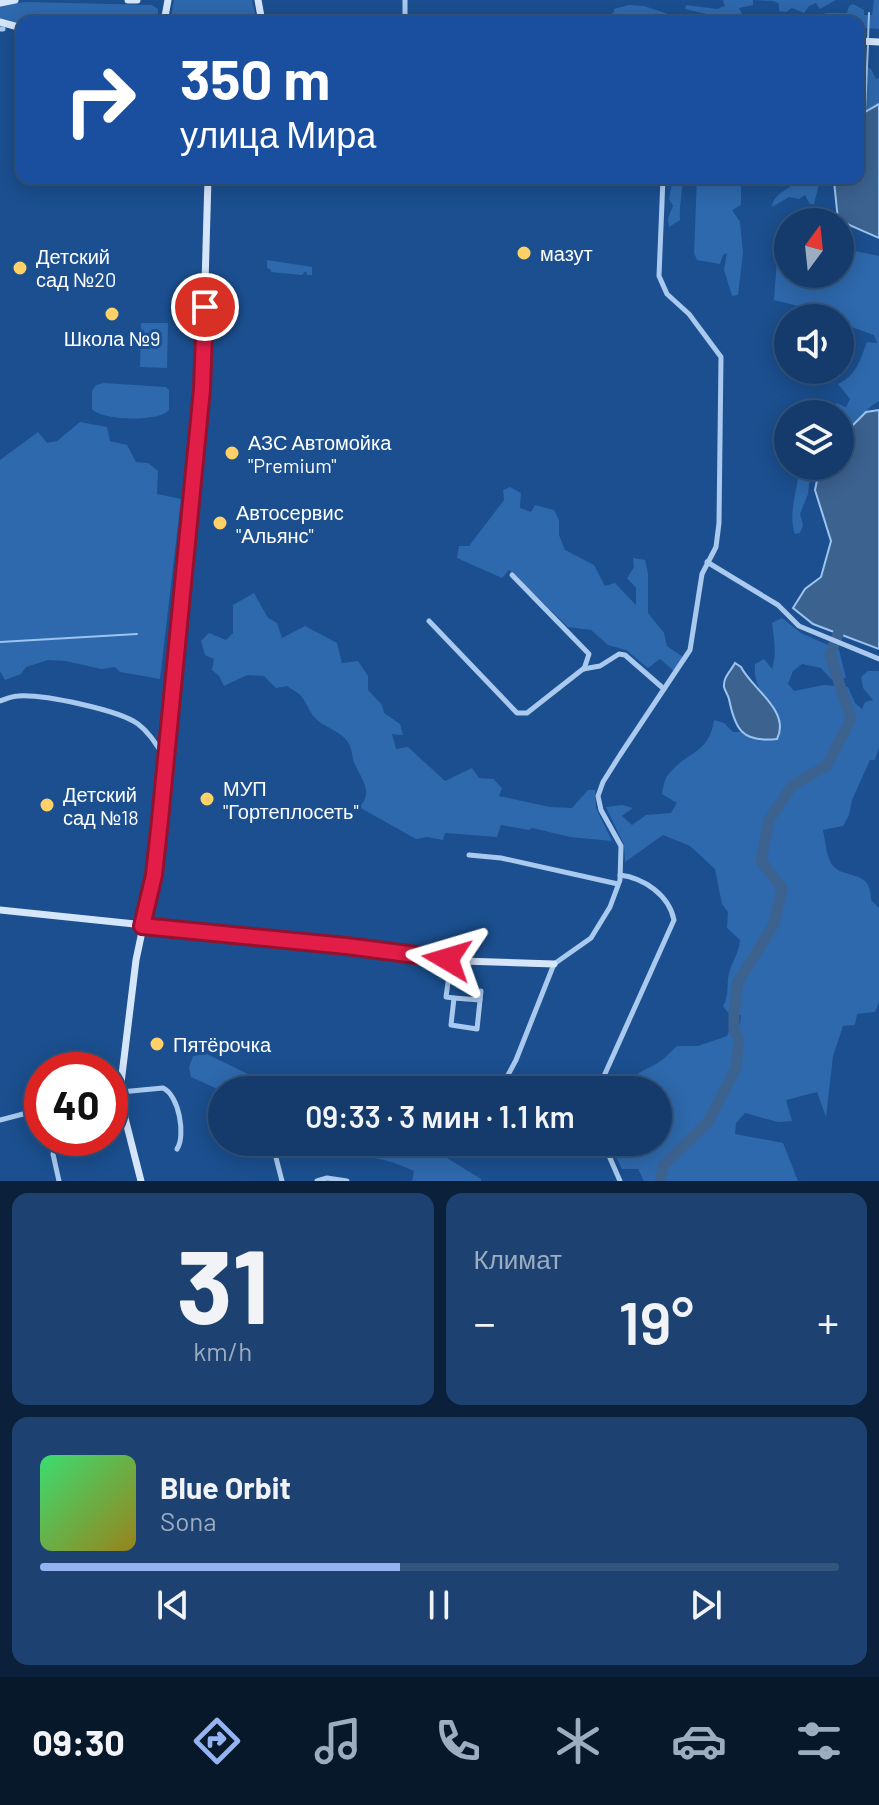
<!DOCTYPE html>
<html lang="ru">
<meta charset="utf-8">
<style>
body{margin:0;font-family:Barlow,sans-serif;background:#1d4271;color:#f1f3f6;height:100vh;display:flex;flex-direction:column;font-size:30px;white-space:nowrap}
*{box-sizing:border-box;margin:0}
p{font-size:26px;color:#9dadc1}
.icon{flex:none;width:44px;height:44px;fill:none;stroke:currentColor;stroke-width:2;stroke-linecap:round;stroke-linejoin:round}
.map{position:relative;height:1181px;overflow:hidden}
.panel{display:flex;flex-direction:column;gap:12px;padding:12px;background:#0b203b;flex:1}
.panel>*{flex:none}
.hud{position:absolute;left:16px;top:16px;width:848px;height:168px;border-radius:16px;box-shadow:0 4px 20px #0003,0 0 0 2px #33557e;background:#1a4fa0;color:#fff;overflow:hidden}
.needle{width:52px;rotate:15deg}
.tools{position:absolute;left:774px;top:208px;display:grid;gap:16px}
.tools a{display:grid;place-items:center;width:80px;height:80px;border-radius:50%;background:#143b6b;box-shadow:0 4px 20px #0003,0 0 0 2px #33557e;font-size:40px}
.speed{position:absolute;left:24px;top:1052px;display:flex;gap:16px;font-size:40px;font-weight:700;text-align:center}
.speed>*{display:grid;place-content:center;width:104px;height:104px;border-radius:50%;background:#143b6b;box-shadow:0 4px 20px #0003,0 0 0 2px #33557e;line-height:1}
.speed .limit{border:12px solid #d22;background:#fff;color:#111}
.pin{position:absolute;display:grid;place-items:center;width:68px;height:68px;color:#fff;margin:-34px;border:4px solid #fff;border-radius:50%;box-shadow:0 2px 8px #0007}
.me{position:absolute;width:88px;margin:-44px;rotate:277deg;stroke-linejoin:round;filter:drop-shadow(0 0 6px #0008)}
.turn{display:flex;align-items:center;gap:28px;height:168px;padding:0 32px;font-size:36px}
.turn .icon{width:104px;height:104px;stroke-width:2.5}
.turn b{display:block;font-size:56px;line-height:68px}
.big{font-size:60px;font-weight:600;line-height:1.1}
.panel .card{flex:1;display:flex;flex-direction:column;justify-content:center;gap:12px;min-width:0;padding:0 28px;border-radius:16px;background:#1d4271}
.panel .dial{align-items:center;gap:0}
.dial b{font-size:104px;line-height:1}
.song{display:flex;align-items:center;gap:24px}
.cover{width:96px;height:96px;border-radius:12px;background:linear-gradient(135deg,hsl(140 70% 55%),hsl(50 70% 35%))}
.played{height:8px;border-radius:4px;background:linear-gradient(90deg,#95b2f1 45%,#33557e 45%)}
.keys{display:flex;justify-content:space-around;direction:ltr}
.heat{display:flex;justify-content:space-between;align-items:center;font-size:44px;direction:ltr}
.panel .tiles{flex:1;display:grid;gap:12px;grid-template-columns:1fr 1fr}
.card:last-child{grid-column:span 2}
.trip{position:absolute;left:208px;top:1076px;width:464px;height:80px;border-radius:40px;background:#143b6b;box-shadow:0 4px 20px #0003,0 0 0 2px #33557e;font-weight:600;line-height:80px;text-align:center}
.menu{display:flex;height:128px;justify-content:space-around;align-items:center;background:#08182b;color:#9dadc1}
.menu .icon{width:56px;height:56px}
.menu .selected{color:#95b2f1}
.menu b{font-size:36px;color:#f1f3f6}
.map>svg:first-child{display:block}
.green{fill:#2e69ad}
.water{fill:#3c6290;stroke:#9cc4f0;stroke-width:2}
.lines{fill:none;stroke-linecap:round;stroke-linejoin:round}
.stream{stroke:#9cc4f0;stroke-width:2}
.river{stroke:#3c6290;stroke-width:11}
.street{stroke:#a9c9ee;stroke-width:5}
.secondary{stroke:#d6e6fa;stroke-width:7}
.route-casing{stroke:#92132f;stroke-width:20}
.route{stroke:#e11d48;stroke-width:14}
.poi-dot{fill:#ffd166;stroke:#1b4f8f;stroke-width:3}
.labels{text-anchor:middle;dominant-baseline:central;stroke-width:6;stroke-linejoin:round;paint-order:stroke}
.poi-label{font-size:20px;fill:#fff;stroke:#1b4f8f;text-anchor:start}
</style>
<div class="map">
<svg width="879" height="1181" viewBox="0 0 879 1181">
<rect width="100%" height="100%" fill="#1b4f8f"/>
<g class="green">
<path d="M 174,0 L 252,0 L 257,22 L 170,22 Z"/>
<path d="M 723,0 L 836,0 L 820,9 L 816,3 L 809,6 L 804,13 L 792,8 L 786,12 L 779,11 L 779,4 L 774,1 L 753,0 L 753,5 L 739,8 L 742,14 L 738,19 L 728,19 L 685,9 L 686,5 L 717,9 L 725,6 Z"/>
<path d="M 874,0 L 879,0 L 879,29 L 865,28 L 862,22 L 821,21 L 825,13 L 847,13 L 849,6 L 853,4 L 864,10 L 864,15 L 872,15 Z"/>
<path d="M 26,2 L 152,5 L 158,9 L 158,22 L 22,24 L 0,18 L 0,6 Z"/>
<path d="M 629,5 L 644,6 L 674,16 L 703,22 L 603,21 L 614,12 L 614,9 Z"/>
<path d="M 858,61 L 871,69 L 876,79 L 879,78 L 879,104 L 858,116 Z"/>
<path d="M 673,178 L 682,178 C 683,193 679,205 680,220 L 669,227 L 668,218 L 673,206 L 669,199 Z"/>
<path d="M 697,178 L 741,178 L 741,205 L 732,210 L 740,222 L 743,253 L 738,295 L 732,296 L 724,270 L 727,253 L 723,255 L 720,264 L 697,260 L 694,253 Z"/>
<path d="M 794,178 L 812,178 L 819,184 L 814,204 L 810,204 L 805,195 L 799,199 L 789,197 L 772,207 C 773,194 787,191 795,182 Z"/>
<path d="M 779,233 L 788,236 L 788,274 L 840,274 L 840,248 L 879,256 L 879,401 L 871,406 L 840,438 L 840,414 L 831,414 L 836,403 L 846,407 L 850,399 L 838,384 C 857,375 860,360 867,342 L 877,343 L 874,335 L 840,323 L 840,318 L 814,318 L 814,310 L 774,300 Z"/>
<path d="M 267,260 L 312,267 L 312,275 L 307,275 L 306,271 L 302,275 L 271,272 L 270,269 L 267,268 Z"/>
<path d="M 141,323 L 168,323 L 167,368 L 140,367 Z"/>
<path d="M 104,383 L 166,387 L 169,390 L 169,410 C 160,422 102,421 92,409 L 92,391 L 96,385 Z"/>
<path d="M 80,422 L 107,427 L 110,441 L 127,445 L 136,462 L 148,463 L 158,471 L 157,494 L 181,499 L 160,679 L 120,672 L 115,667 L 101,669 L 66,661 L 48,660 L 26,667 L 21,674 L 5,680 L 0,671 L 0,460 L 38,432 L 47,443 L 57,441 Z"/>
<path d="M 799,466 L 811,466 L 808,494 L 800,514 L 803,525 L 800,533 L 795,534 C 787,513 799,488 799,466 Z"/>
<path d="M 510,487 L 521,493 L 520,508 L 531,512 L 535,505 L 554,510 L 559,520 L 559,535 L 565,550 L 594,565 L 605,586 L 615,583 L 636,605 L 636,588 L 627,578 L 634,567 L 633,558 L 645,560 L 648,574 L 648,613 L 664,633 L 667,646 L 683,657 L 674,671 L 660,659 L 648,668 L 626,650 L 608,645 L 591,630 L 568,627 L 509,570 L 502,578 L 457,558 L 459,546 L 469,546 L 504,500 L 503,490 Z"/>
<path d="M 254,593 L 268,618 L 277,623 L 282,638 L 305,626 L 337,643 L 342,663 L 358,661 L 368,676 L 368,690 L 382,705 L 384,713 L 400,724 L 403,735 L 392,734 L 396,749 L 408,747 L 445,781 L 472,768 L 479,778 L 493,779 L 502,788 L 499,796 L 550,807 L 572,808 L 588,790 L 595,790 L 596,808 L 612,841 L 570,837 L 532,828 L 529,830 L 501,825 L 497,837 L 445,833 L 443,840 L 427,837 L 416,839 L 359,807 C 375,792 360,778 354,762 C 352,757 352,749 349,744 C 341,730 326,729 315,718 C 309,711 307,704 302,697 C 299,693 291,689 287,686 L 276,688 L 264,676 L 247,675 L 224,686 L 219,676 L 212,670 L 214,659 L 205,655 L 201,641 L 209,633 L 226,640 L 233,633 L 233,605 Z"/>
<path d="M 782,618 L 801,633 L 839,650 L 846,678 L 831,679 L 821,668 L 802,664 L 793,671 L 788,684 L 794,691 L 824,685 L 848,687 L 855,703 L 862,709 L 865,702 L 873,700 L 863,688 L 861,677 L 868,671 L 879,671 L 879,747 L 875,760 L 870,760 L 852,800 L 849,815 L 843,826 L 823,830 C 825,839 826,854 831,863 C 841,881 872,867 871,900 L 879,908 L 879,1002 L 875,1012 L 857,1014 L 855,1025 L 843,1026 L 833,1056 L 826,1117 L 817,1092 L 786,1100 L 792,1121 L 778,1122 L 745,1113 L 736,1123 L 735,1134 L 783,1143 L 798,1181 L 644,1181 L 638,1169 L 622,1169 L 608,1142 L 658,1142 L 658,1090 L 629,1090 C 633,1072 642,1072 656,1064 C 664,1060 670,1052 677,1046 L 698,1046 L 727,1036 L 729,1031 L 740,1024 L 741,1015 L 730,1015 L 723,1006 C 730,994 726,985 729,973 C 732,961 739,953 740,940 L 727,928 L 728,912 L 722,904 L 715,869 L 690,846 L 663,835 L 625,862 L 624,845 L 606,807 L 622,805 L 633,808 L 622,816 L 632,825 L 646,815 L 671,813 L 677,803 L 662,794 C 663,788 664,780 668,775 C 686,751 709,755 714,720 L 724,723 L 733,732 L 743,732 L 760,740 L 774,708 C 762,695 753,683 755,664 L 764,659 L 772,669 C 777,653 774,640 772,623 Z"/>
<path d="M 207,1054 L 256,1078 L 259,1090 L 222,1091 L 191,1077 L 189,1067 L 193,1056 Z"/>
<path d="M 322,1142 L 421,1142 L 481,1179 L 481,1181 L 412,1181 L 414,1171 C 387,1159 362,1153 333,1152 Z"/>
</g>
<g class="water">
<path d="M 879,104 L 879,238 L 838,220 L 834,181 L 834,178 L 858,178 L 858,116 Z"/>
<path d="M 879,410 L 879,649 L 813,624 L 793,608 L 805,589 L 821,577 L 831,541 L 815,490 L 820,466 L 840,466 L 840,438 L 866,412 Z"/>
<path d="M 735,663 L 741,667 C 752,689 791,711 777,739 C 742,743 735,729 729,699 C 728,695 725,691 724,687 C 723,677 731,671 735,663 Z"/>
</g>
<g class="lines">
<g class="stream">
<path d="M 868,39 L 869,13"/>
<path d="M 865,112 L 868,45"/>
<path d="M 0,642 L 137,634"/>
</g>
<path class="river" d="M 660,1181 L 664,1165 L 708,1122 L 736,1068 L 739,1040 L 734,1029 L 734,1013 L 738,982 L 774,924 L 782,888 L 761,861 L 769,820 L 792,786 L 827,765 L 851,719 L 830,655 L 838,634"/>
<g class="street">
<path d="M 405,22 L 405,0"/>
<path d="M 0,29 L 3,29"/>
<path d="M 707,562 L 778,605 L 799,626 L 879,659"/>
<path d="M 512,575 L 589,654 L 584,669"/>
<path d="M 429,621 L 517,713 L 527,713 L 583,669 L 600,666 L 619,654 L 625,655 L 664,689"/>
<path d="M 0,701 C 6,699 12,696 18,696 C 43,694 119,710 138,724 C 150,733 157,746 165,758"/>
<path d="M 469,855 L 501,858 L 618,884"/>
<path d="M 451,960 L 446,997 L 454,998 L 451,1025 L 477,1029 L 481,991"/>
<path d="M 454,998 L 480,1000"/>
<path d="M 500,1090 L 516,1060 L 554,964 L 591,938 L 610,907 L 620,880 L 621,846 L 601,810 L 598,796 L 603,782 L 620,755 L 690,650 L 702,574 L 716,547 L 719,523 L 721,357 L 689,314 L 667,294 L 659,276 L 663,178"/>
<path d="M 601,1090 L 604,1076 L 674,920 C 669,895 644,878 620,875"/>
<path d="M 110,1093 L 163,1088 C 179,1095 186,1136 177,1149"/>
<path d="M 0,1120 L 42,1109"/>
<path d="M 272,1142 L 282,1181"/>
<path d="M 603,1142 L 620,1181"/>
<path d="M 53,1154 L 59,1181"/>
<path d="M 317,1181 L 327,1178 L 347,1181"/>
</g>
<g class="secondary">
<path d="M 128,0 L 137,0"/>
<path d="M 258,0 L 262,22"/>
<path d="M 0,3 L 15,0"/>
<path d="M 263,21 L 278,22"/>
<path d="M 0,22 L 22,28"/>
<path d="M 164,22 L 168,0"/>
<path d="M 858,41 L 879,42"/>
<path d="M 0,910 L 346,946 L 462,961 L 554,964"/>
<path d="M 141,1181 L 125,1118 L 121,1083 L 136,960 L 154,875 L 202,389 L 208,178"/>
</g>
</g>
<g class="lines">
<g class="route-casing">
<path id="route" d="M 205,307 L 202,389 L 160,820 L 154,875 L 142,926 L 346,946 L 447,959"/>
</g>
<use href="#route" class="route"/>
</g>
<g class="poi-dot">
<circle cx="524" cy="253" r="8"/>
<circle cx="20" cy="268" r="8"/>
<circle cx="112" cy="314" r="8"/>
<circle cx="232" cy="453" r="8"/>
<circle cx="220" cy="523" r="8"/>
<circle cx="207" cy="799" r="8"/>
<circle cx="47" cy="805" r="8"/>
<circle cx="157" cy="1044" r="8"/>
</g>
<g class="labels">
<g class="poi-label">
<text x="540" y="253">мазут</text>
<text x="36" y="256">Детский<tspan x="36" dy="23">сад №20</tspan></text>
<text x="112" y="338" text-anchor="middle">Школа №9</text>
<text x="248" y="442">АЗС Автомойка<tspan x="248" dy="23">"Premium"</tspan></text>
<text x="236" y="512">Автосервис<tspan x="236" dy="23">"Альянс"</tspan></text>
<text x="223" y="788">МУП<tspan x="223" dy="23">"Гортеплосеть"</tspan></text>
<text x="63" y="794">Детский<tspan x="63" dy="23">сад №18</tspan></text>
<text x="173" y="1044">Пятёрочка</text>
</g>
</g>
</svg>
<div class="tools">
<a><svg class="needle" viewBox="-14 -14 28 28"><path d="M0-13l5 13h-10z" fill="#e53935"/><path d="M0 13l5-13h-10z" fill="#9dadc1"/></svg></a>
<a><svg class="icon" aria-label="sound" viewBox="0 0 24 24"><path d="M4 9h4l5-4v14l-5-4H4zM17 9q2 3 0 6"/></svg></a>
<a><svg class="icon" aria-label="layers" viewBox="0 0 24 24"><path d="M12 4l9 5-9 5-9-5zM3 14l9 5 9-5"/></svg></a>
</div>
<div class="speed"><div class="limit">40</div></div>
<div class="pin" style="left:205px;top:307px;background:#d93025"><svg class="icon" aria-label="arrive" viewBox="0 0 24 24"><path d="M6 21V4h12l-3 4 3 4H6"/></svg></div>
<svg class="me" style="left:447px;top:959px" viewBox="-20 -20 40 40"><path d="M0-17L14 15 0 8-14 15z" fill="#e11d48" stroke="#fff" stroke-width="4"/></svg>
<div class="trip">09:33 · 3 мин · 1.1 km</div>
<div class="hud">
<div class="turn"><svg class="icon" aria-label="right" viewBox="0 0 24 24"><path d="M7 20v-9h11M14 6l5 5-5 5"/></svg><div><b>350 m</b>улица Мира</div></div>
</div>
</div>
<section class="panel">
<div class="tiles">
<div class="card dial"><b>31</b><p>km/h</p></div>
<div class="card"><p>Климат</p>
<div class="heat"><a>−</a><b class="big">19°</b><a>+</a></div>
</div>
<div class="card">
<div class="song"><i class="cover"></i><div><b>Blue Orbit</b><p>Sona</p></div></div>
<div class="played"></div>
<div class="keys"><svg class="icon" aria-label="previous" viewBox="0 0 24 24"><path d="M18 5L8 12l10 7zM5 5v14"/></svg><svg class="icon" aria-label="pause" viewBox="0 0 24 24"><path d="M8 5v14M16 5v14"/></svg><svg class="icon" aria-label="next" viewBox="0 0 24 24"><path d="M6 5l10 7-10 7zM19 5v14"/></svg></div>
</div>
</div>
</section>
<nav class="menu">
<b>09:30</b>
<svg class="icon selected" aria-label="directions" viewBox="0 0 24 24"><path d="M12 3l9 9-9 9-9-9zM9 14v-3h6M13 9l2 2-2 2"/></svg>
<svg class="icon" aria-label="music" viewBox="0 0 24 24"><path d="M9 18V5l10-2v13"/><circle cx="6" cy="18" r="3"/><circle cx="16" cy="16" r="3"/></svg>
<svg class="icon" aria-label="phone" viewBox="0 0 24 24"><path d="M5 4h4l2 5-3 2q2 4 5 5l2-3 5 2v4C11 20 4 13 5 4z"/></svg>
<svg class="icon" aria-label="climate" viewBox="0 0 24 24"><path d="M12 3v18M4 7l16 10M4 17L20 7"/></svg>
<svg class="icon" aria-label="car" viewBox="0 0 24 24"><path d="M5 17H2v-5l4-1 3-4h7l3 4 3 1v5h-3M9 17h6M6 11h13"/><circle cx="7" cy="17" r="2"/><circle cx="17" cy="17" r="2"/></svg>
<svg class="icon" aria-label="filters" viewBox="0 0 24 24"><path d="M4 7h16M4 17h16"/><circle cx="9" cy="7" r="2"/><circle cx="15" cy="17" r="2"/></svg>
</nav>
